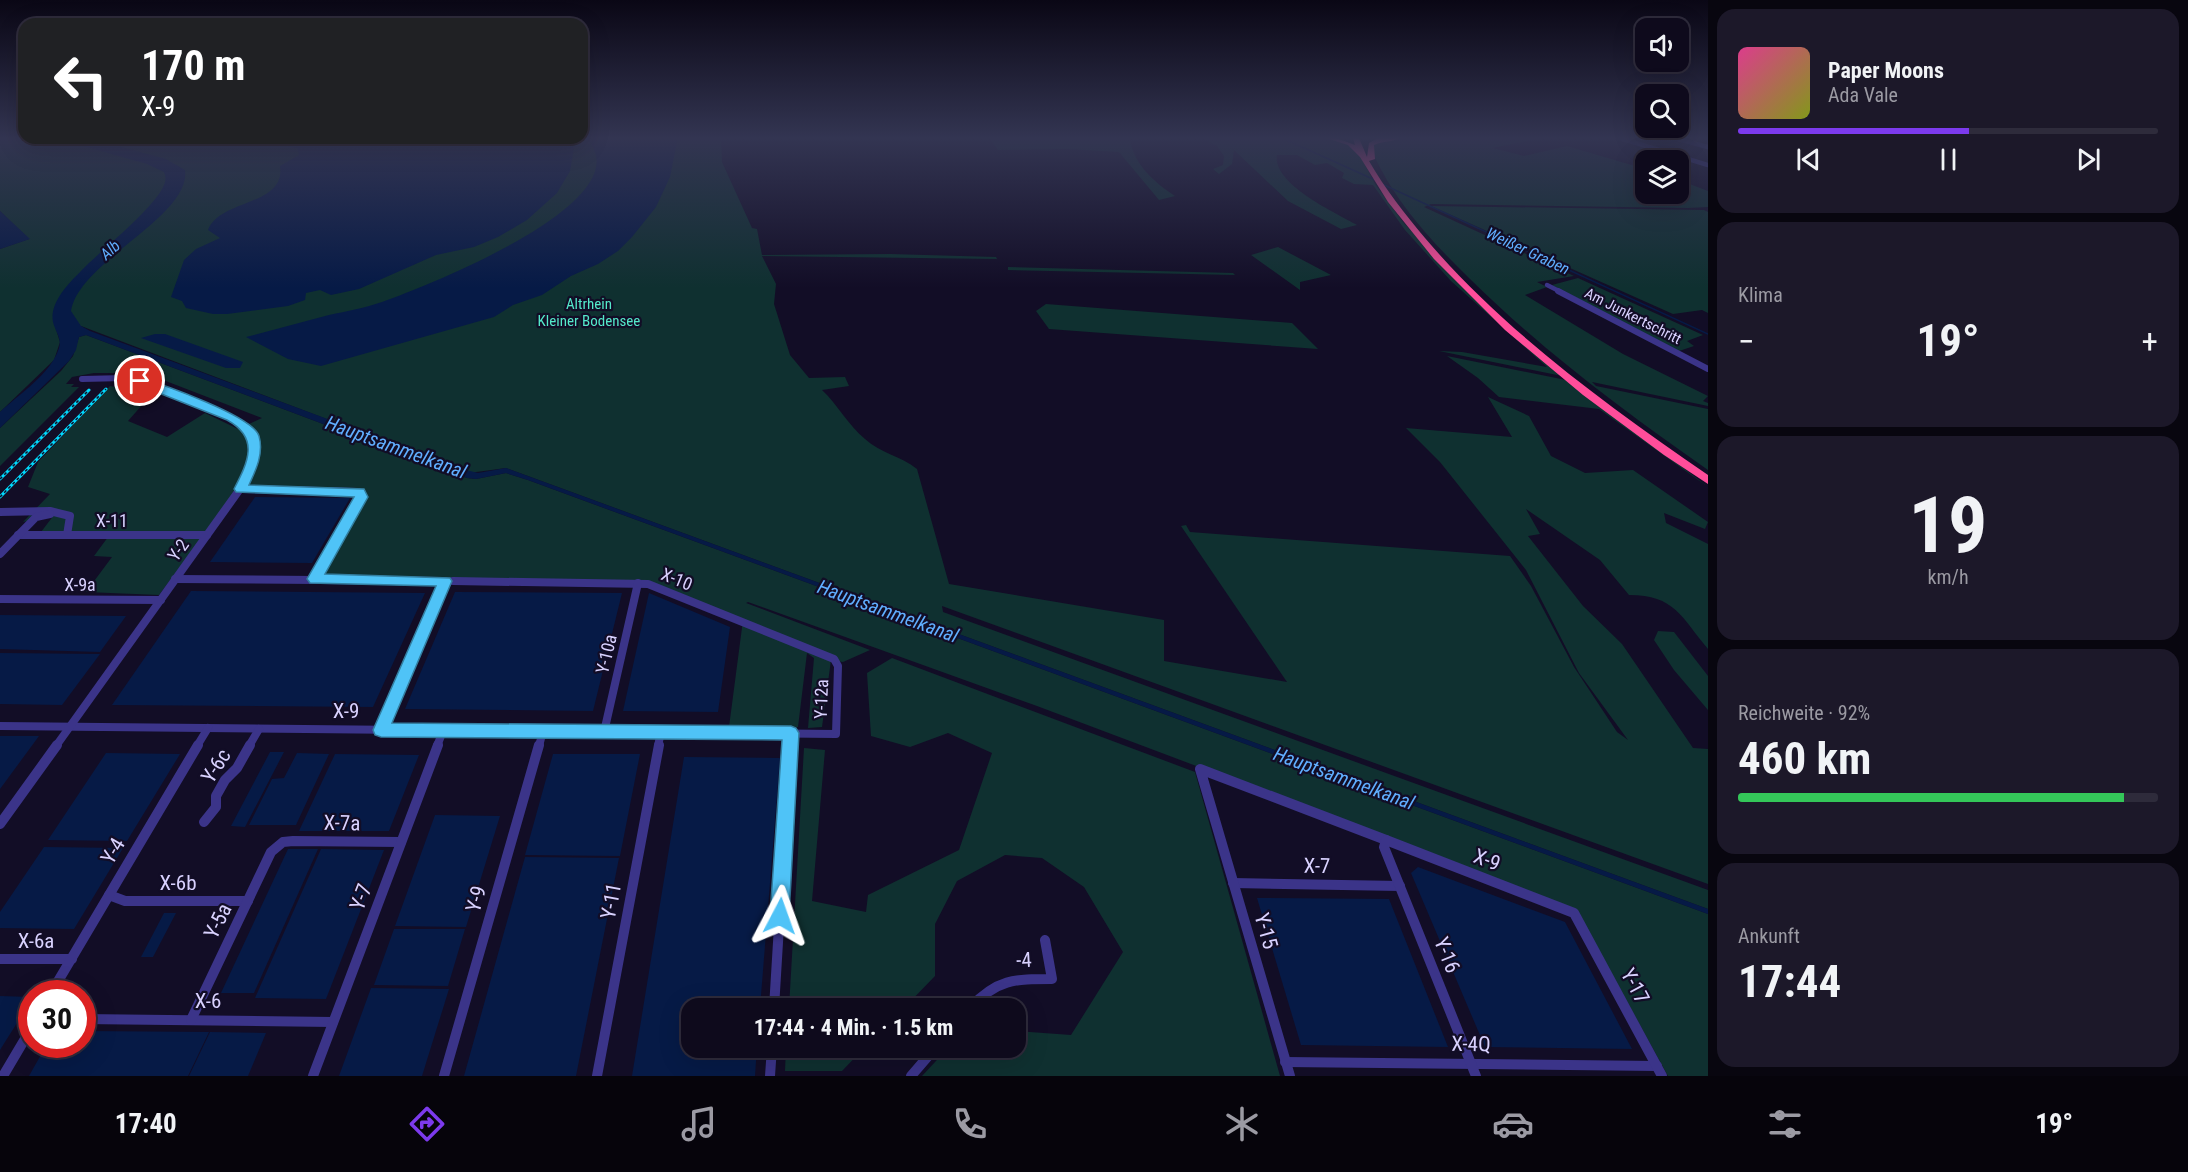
<!DOCTYPE html>
<html lang="de">
<meta charset="utf-8">
<style>
body{margin:0;font-family:"Roboto Condensed",sans-serif;background:#1c1829;color:#f1f3f6;height:100vh;display:flex;flex-direction:column;font-size:22px;white-space:nowrap}
*{box-sizing:border-box;margin:0}
p{font-size:20px;color:#9b9aa3}
.icon{flex:none;width:33px;height:33px;fill:none;stroke:currentColor;stroke-width:2;stroke-linecap:round;stroke-linejoin:round}
.map{position:relative;flex:1;overflow:hidden}
.details{display:flex;flex-direction:column;gap:9px;padding:9px;background:#08060f;width:480px}
.details>*{flex:none}
.guide{position:absolute;left:18px;top:18px;width:570px;height:126px;border-radius:18px;box-shadow:0 6px 24px #0002,0 0 0 2px #2e2b3b;background:#202124;color:#fff;overflow:hidden}
.fabs{position:absolute;left:1635px;top:18px;display:grid;gap:12px}
.fabs a{display:grid;place-items:center;width:54px;height:54px;border-radius:12px;background:#0e0a1c;box-shadow:0 6px 24px #0002,0 0 0 2px #2e2b3b;font-size:30px}
.speed{position:absolute;left:18px;top:980px;display:flex;gap:12px;font-size:30px;font-weight:700;text-align:center}
.speed>*{display:grid;place-content:center;width:78px;height:78px;border-radius:50%;background:#0e0a1c;box-shadow:0 6px 24px #0002,0 0 0 2px #2e2b3b;line-height:1}
.speed .limit{border:9px solid #d22;background:#fff;color:#111}
.pin{position:absolute;display:grid;place-items:center;width:51px;height:51px;color:#fff;margin:-26px;border:3px solid #fff;border-radius:50%;box-shadow:0 2px 6px #0007}
.me{position:absolute;width:66px;margin:-33px;rotate:4deg;stroke-linejoin:round;filter:drop-shadow(0 0 4px #0008)}
.turn{display:flex;align-items:center;gap:21px;height:126px;padding:0 24px;font-size:27px}
.turn .icon{width:78px;height:78px;stroke-width:2.5}
.turn b{display:block;font-size:42px;line-height:51px}
.big{font-size:45px;font-weight:700;line-height:1.1}
.details .tile{flex:1;display:flex;flex-direction:column;justify-content:center;gap:9px;min-width:0;padding:0 21px;border-radius:18px;background:#1c1829}
.details .dial{align-items:center;gap:0}
.dial b{font-size:78px;line-height:1}
.song{display:flex;align-items:center;gap:18px}
.cover{width:72px;height:72px;border-radius:9px;background:linear-gradient(135deg,hsl(330 70% 55%),hsl(70 70% 35%))}
.played{height:6px;border-radius:3px;background:linear-gradient(90deg,#7c3aed 55%,#2e2b3b 55%)}
.keys{display:flex;justify-content:space-around;direction:ltr}
.heat{display:flex;justify-content:space-between;align-items:center;font-size:33px;direction:ltr}
.charge{height:9px;border-radius:4px;background:linear-gradient(90deg,#34c759 92%,#2e2b3b 0)}
.trip{position:absolute;left:681px;top:998px;width:345px;height:60px;border-radius:18px;background:#0e0a1c;box-shadow:0 6px 24px #0002,0 0 0 2px #2e2b3b;font-weight:700;line-height:60px;text-align:center}
.tabs{display:flex;height:96px;justify-content:space-around;align-items:center;background:#06040b;color:#9b9aa3}
.tabs .icon{width:42px;height:42px}
.tabs .active{color:#7c3aed}
.tabs b{font-size:27px;color:#f1f3f6}
main{display:flex;flex:1;min-height:0}
.map>svg:first-child{display:block}
.green{fill:#0f3030}
.water{fill:#061a46}
.lines{fill:none;stroke-linecap:round;stroke-linejoin:round}
.stream{stroke:#061a46;stroke-width:1.5}
.street-far3{stroke:#3b3489;stroke-width:4.5}
.street-far2{stroke:#3b3489;stroke-width:6}
.street-far1{stroke:#3b3489;stroke-width:8}
.street{stroke:#3b3489;stroke-width:10}
.highway{fill:#ff4d9a;fill-rule:evenodd}
.rail-casing{stroke:#00d9fd;stroke-width:3}
.rail{stroke:#120d26;stroke-width:1.5;stroke-dasharray:3;stroke-linecap:butt}
.route{fill:#4fc3f7;stroke:#337fa1;stroke-width:1.5}
.labels{text-anchor:middle;dominant-baseline:central;stroke-width:4.5;stroke-linejoin:round;paint-order:stroke}
.far-park-label{font-size:15px;fill:#54e9ca;stroke:#120d26}
.far-street-label{font-size:15px;fill:#d9d2ff;stroke:#120d26}
.far-water-label{font-size:16px;font-style:italic;fill:#60aeff;stroke:#120d26}
.street-label{font-size:18px;fill:#d9d2ff;stroke:#120d26}
.water-label{font-size:20px;font-style:italic;fill:#60aeff;stroke:#120d26}
.near-street-label{font-size:21px;fill:#d9d2ff;stroke:#120d26}
</style>
<main>
<div class="map">
<svg width="1708" height="1076" viewBox="0 0 1708 1076">
<rect width="100%" height="100%" fill="#120d26"/>
<g class="green">
<path d="M 0,138 L 721,138 L 722,162 L 752,228 L 757,229 L 762,255 L 890,254 L 996,257 L 997,259 L 762,256 L 776,284 L 774,304 L 790,355 L 809,378 L 845,377 L 849,386 L 822,390 C 838,405 848,425 865,439 C 880,453 901,456 917,469 L 949,584 L 1164,620 L 1164,661 L 1287,682 L 1181,526 L 1186,525 L 1190,532 L 1510,556 L 1531,586 L 1574,667 L 1617,732 L 1628,740 L 1579,673 L 1526,570 L 1440,462 L 1406,428 L 1512,437 L 1488,397 L 1529,416 L 1551,456 L 1585,473 L 1633,470 L 1708,522 L 1705,529 L 1664,513 L 1666,523 L 1708,544 L 1708,649 C 1681,617 1675,595 1629,595 L 1600,560 L 1526,509 L 1540,534 L 1528,536 L 1583,606 L 1622,644 L 1693,748 L 1708,749 L 1708,884 L 942,606 L 943,612 L 1708,890 L 1708,909 L 506,468 L 469,473 L 81,326 L 55,326 L 60,342 L 54,360 L 0,412 L 0,249 L 29,239 L 0,211 Z"/>
<path d="M 989,138 L 1130,138 C 1133,164 1154,182 1175,196 L 1159,200 L 1119,152 L 1067,149 L 998,150 Z"/>
<path d="M 1202,138 L 1327,138 L 1347,144 L 1358,152 L 1375,184 L 1403,222 L 1470,294 L 1647,440 L 1708,487 L 1599,409 L 1499,397 L 1478,378 L 1447,356 L 1566,380 L 1562,376 L 1439,351 L 1462,352 L 1547,367 L 1451,281 L 1405,230 L 1373,185 L 1354,184 L 1342,178 L 1344,173 L 1327,163 L 1315,165 L 1297,155 L 1277,155 C 1272,184 1336,213 1357,225 L 1341,229 L 1288,201 L 1234,150 L 1232,164 L 1219,174 L 1213,169 L 1223,165 L 1224,156 L 1217,146 Z"/>
<path d="M 1401,138 L 1416,138 L 1413,139 L 1425,138 L 1533,138 L 1536,139 L 1493,148 L 1524,156 L 1567,146 L 1645,169 L 1646,194 L 1678,194 L 1679,180 L 1708,191 L 1708,207 L 1688,208 L 1431,204 L 1424,207 L 1574,276 L 1537,282 L 1547,287 L 1525,295 L 1623,354 L 1708,396 L 1703,401 L 1708,403 L 1708,406 L 1592,382 L 1596,386 L 1708,409 L 1708,470 C 1625,412 1543,351 1470,279 C 1431,241 1394,201 1372,151 L 1374,144 Z"/>
<path d="M 1431,206 L 1704,210 L 1708,212 L 1708,313 L 1702,310 L 1673,314 Z"/>
<path d="M 1278,247 L 1331,275 L 1300,282 L 1300,290 L 1251,255 Z"/>
<path d="M 1008,267 L 1233,273 L 1235,275 L 1008,270 Z"/>
<path d="M 1578,278 L 1703,335 L 1687,341 L 1694,346 L 1679,351 L 1552,285 Z"/>
<path d="M 1046,304 L 1292,323 L 1318,349 L 1049,329 L 1036,311 Z"/>
<path d="M 86,335 L 467,478 L 476,479 L 506,473 L 528,480 L 1708,914 L 1708,1076 L 1668,1076 L 1576,909 L 1037,706 L 748,602 L 746,603 L 870,650 L 843,662 L 831,660 L 822,727 L 808,728 L 814,658 L 807,653 L 798,727 L 729,727 L 743,620 L 649,581 L 319,577 L 365,492 L 238,489 L 159,595 L 86,592 L 112,557 L 94,556 L 111,533 L 41,532 L 54,515 L 23,522 L 50,494 L 28,487 L 38,462 L 110,386 L 158,395 L 143,404 L 128,421 L 167,437 L 205,413 L 238,429 L 262,418 L 145,373 L 94,373 L 72,377 L 66,384 L 74,384 L 71,387 L 79,387 L 0,466 L 0,428 L 61,371 L 73,356 L 79,337 Z"/>
<path d="M 1658,631 L 1674,632 L 1708,676 L 1708,710 L 1674,670 L 1654,640 Z"/>
<path d="M 892,658 L 1195,772 L 1280,1076 L 922,1076 L 949,1047 L 1016,1047 L 1016,1031 L 1071,1035 L 1123,952 L 1084,887 L 1042,858 L 1005,855 L 957,881 L 935,924 L 935,976 L 904,1008 L 789,1008 L 804,748 L 825,750 L 812,901 L 866,912 L 868,895 L 959,850 L 992,753 L 948,733 L 910,747 L 871,736 L 867,673 Z"/>
<path d="M 786,1047 L 865,1047 L 842,1071 L 785,1071 Z"/>
</g>
<g class="water">
<path d="M 55,138 L 92,139 L 166,159 L 185,170 C 191,217 79,261 71,311 L 81,326 L 90,331 L 462,469 L 478,473 L 506,468 L 1708,909 L 1708,914 L 528,480 L 506,473 L 476,479 L 467,478 L 86,335 L 79,337 L 76,350 L 69,361 L 0,428 L 0,412 C 19,394 51,374 59,348 C 62,338 55,331 53,322 C 49,303 69,283 81,271 C 101,250 154,209 164,185 C 166,180 166,176 164,172 L 147,164 Z"/>
<path d="M 309,138 L 567,138 L 574,148 L 570,171 L 557,193 L 527,220 L 498,237 L 474,247 L 436,255 L 359,289 L 331,295 L 320,290 L 306,293 L 305,300 L 288,306 L 227,314 L 213,314 L 186,308 L 182,301 L 171,297 L 184,260 L 196,249 L 220,238 L 208,230 C 220,199 286,206 280,166 L 299,155 L 297,145 Z"/>
<path d="M 586,138 L 677,138 L 677,142 L 670,177 L 656,207 L 632,237 L 618,251 L 598,264 L 571,276 L 542,295 L 513,305 L 494,317 L 321,366 L 288,359 L 246,337 C 274,330 301,322 329,315 C 347,311 365,308 382,302 C 422,288 648,200 586,138 Z"/>
<path d="M 0,211 L 30,239 L 0,249 Z"/>
<path d="M 155,334 L 165,334 L 243,362 L 240,368 L 226,368 L 141,338 Z"/>
<path d="M 255,497 L 350,498 L 312,563 L 210,562 Z"/>
<path d="M 191,591 L 425,593 L 373,707 L 112,705 Z"/>
<path d="M 455,592 L 622,593 L 593,711 L 405,709 Z"/>
<path d="M 649,593 L 730,627 L 718,712 L 623,711 Z"/>
<path d="M 0,615 L 126,616 L 100,652 L 0,649 Z"/>
<path d="M 0,653 L 100,654 L 62,705 L 0,704 Z"/>
<path d="M 0,736 L 39,736 L 0,789 Z"/>
<path d="M 270,752 L 284,752 L 245,827 L 231,826 Z"/>
<path d="M 106,753 L 180,754 L 127,841 L 48,840 Z"/>
<path d="M 297,753 L 329,754 L 296,825 L 249,825 L 272,779 L 284,778 Z"/>
<path d="M 335,754 L 419,755 L 389,831 L 299,831 Z"/>
<path d="M 553,754 L 640,754 L 620,856 L 525,855 Z"/>
<path d="M 684,757 L 780,758 L 760,1008 L 692,1008 L 692,1047 L 757,1047 L 755,1076 L 632,1076 Z"/>
<path d="M 435,815 L 500,816 L 466,927 L 395,926 Z"/>
<path d="M 44,847 L 123,848 L 74,929 L 0,928 L 0,912 Z"/>
<path d="M 288,849 L 318,849 L 254,993 L 221,993 Z"/>
<path d="M 321,849 L 384,850 L 326,999 L 255,998 Z"/>
<path d="M 525,857 L 619,858 L 576,1076 L 464,1076 Z"/>
<path d="M 1418,867 L 1565,922 L 1632,1049 L 1485,1047 L 1411,873 Z"/>
<path d="M 1257,898 L 1389,899 L 1448,1047 L 1301,1045 Z"/>
<path d="M 164,913 L 176,913 L 153,957 L 141,957 Z"/>
<path d="M 394,929 L 465,929 L 448,986 L 374,985 Z"/>
<path d="M 371,988 L 449,989 L 422,1076 L 339,1076 Z"/>
<path d="M 0,996 L 31,997 L 32,999 L 0,1050 Z"/>
<path d="M 83,1031 L 209,1032 L 188,1076 L 29,1076 L 47,1044 L 82,1044 Z"/>
<path d="M 210,1032 L 266,1033 L 248,1076 L 189,1076 Z"/>
</g>
<g class="lines">
<g class="stream">
<path d="M 258,138 L 298,148"/>
<path d="M 1282,138 L 1375,180"/>
<path d="M 569,139 L 578,138"/>
<path d="M 1382,184 L 1708,334"/>
</g>
<g class="street-far3">
<path d="M 1620,138 L 1708,165"/>
<path d="M 1675,138 L 1708,147"/>
<path d="M 1547,285 L 1561,292"/>
</g>
<g class="street-far2">
<path d="M 1558,291 L 1708,369"/>
<path d="M 82,379 L 125,378 L 140,381 L 231,417 C 263,439 257,461 239,491"/>
<path d="M 240,489 L 301,491"/>
</g>
<g class="street-far1">
<path d="M 242,489 L 359,492 L 361,497 L 314,579"/>
<path d="M 0,512 L 50,511 L 70,516 L 67,535"/>
<path d="M 18,535 L 207,535"/>
<path d="M 0,554 L 36,517 L 50,514"/>
<path d="M 175,579 L 445,581 L 381,730"/>
<path d="M 0,599 L 161,600"/>
<path d="M 0,726 L 836,734 L 838,666 L 834,659 L 648,584 L 453,581"/>
<path d="M 604,732 L 638,583"/>
<path d="M 56,746 L 240,489"/>
<path d="M 197,746 L 208,728"/>
<path d="M 249,746 L 259,729"/>
<path d="M 437,746 L 443,731"/>
<path d="M 539,746 L 543,731"/>
<path d="M 658,746 L 661,732"/>
<path d="M 790,746 L 791,733"/>
</g>
<g class="street">
<path d="M 204,822 L 216,807 L 216,796 L 225,780 L 237,768 L 250,745"/>
<path d="M 0,824 L 57,745"/>
<path d="M 1233,883 L 1400,886"/>
<path d="M 109,895 L 125,901 L 248,901"/>
<path d="M 0,959 L 72,959"/>
<path d="M 51,993 L 198,745"/>
<path d="M 774,1008 L 790,745"/>
<path d="M 970,1008 C 997,979 1014,979 1052,979 L 1045,940"/>
<path d="M 82,1019 L 333,1022"/>
<path d="M 191,1020 L 271,852 L 283,842 L 293,841 L 401,842"/>
<path d="M 1285,1062 L 1657,1066"/>
<path d="M 3,1076 L 32,1027"/>
<path d="M 313,1076 L 438,745"/>
<path d="M 444,1076 L 539,745"/>
<path d="M 597,1076 L 659,745"/>
<path d="M 770,1076 L 772,1047"/>
<path d="M 911,1076 L 936,1047"/>
<path d="M 1290,1076 L 1200,769 L 1386,840"/>
<path d="M 1476,1076 L 1384,847 L 1386,840 L 1574,913 L 1662,1076"/>
</g>
<path class="highway" d="M 1326,138 L 1336,138 L 1355,145 L 1353,138 L 1359,138 L 1367,157 L 1369,143 L 1378,138 L 1399,138 C 1394,142 1382,141 1374,145 L 1375,159 L 1369,161 C 1385,189 1405,214 1425,238 C 1505,332 1607,405 1708,475 L 1708,484 L 1664,455 L 1583,395 L 1505,330 L 1434,259 L 1388,202 L 1360,157 L 1348,145 Z"/>
<g class="rail-casing">
<g id="rail">
<path d="M 0,479 L 89,390"/>
<path d="M 0,497 L 106,389"/>
</g>
</g>
<use href="#rail" class="rail"/>
</g>
<linearGradient id="sky" x2="0" y2="1"><stop stop-color="#0a0715"/><stop offset="0.48" stop-color="#333552"/><stop offset="1" stop-color="#333552" stop-opacity="0"/></linearGradient>
<rect width="1708" height="288" fill="url(#sky)"/>
<path class="route" d="M 140,378 C 162,384 253,416 259,436 C 264,453 256,470 249,485 L 364,489 L 368,497 L 325,574 L 450,578 L 452,581 L 392,723 L 791,726 L 796,728 L 799,733 L 789,916 L 786,923 L 780,926 L 773,923 L 770,916 L 782,740 L 381,737 L 375,735 L 373,730 L 436,586 L 310,583 L 307,579 L 354,497 L 236,492 L 234,489 C 248,462 260,438 227,420 L 136,384 L 136,379 Z"/>
<g class="labels">
<g class="far-park-label">
<text x="589" y="304">Altrhein<tspan x="589" dy="17">Kleiner Bodensee</tspan></text>
</g>
<g class="far-street-label">
<text transform="translate(1633 316) rotate(27)">Am Junkertschritt</text>
</g>
<g class="far-water-label">
<text transform="translate(110 250) rotate(-42)">Alb</text>
<text transform="translate(1528 251) rotate(25)">Weißer Graben</text>
</g>
<g class="street-label">
<text x="112" y="520">X-11</text>
<text transform="translate(178 550) rotate(-54)">Y-2</text>
<text transform="translate(677 579) rotate(22)">X-10</text>
<text x="80" y="584">X-9a</text>
<text transform="translate(606 654) rotate(-77)">Y-10a</text>
<text transform="translate(821 699) rotate(-88)">Y-12a</text>
</g>
<g class="water-label">
<text transform="translate(396 447) rotate(20)">Hauptsammelkanal</text>
<text transform="translate(888 611) rotate(20)">Hauptsammelkanal</text>
<text transform="translate(1344 778) rotate(20)">Hauptsammelkanal</text>
</g>
<g class="near-street-label">
<text x="346" y="711">X-9</text>
<text transform="translate(216 766) rotate(-57)">Y-6c</text>
<text transform="translate(342 823) rotate(1)">X-7a</text>
<text transform="translate(113 851) rotate(-59)">Y-4</text>
<text transform="translate(1487 860) rotate(21)">X-9</text>
<text transform="translate(1317 866) rotate(1)">X-7</text>
<text x="178" y="883">X-6b</text>
<text transform="translate(361 897) rotate(-69)">Y-7</text>
<text transform="translate(476 899) rotate(-74)">Y-9</text>
<text transform="translate(611 901) rotate(-79)">Y-11</text>
<text transform="translate(218 921) rotate(-64)">Y-5a</text>
<text transform="translate(1266 931) rotate(74)">Y-15</text>
<text x="36" y="941">X-6a</text>
<text transform="translate(1447 955) rotate(68)">Y-16</text>
<text transform="translate(1024 960) rotate(-3)">-4</text>
<text transform="translate(1635 986) rotate(62)">Y-17</text>
<text x="208" y="1001">X-6</text>
<text transform="translate(1471 1044) rotate(1)">X-4Q</text>
</g>
</g>
</svg>
<div class="fabs">
<a><svg class="icon" aria-label="sound" viewBox="0 0 24 24"><path d="M4 9h4l5-4v14l-5-4H4zM17 9q2 3 0 6"/></svg></a>
<a><svg class="icon" aria-label="search" viewBox="0 0 24 24"><circle cx="10" cy="10" r="6"/><path d="M15 15l6 6"/></svg></a>
<a><svg class="icon" aria-label="layers" viewBox="0 0 24 24"><path d="M12 4l9 5-9 5-9-5zM3 14l9 5 9-5"/></svg></a>
</div>
<div class="speed"><div class="limit">30</div></div>
<div class="pin" style="left:140px;top:381px;background:#d93025"><svg class="icon" aria-label="arrive" viewBox="0 0 24 24"><path d="M6 21V4h12l-3 4 3 4H6"/></svg></div>
<svg class="me" style="left:780px;top:916px" viewBox="-20 -20 40 40"><path d="M0-17L14 15 0 8-14 15z" fill="#4fc3f7" stroke="#fff" stroke-width="4"/></svg>
<div class="trip">17:44 · 4 Min. · 1.5 km</div>
<div class="guide">
<div class="turn"><svg class="icon" aria-label="left" viewBox="0 0 24 24"><path d="M17 20v-9H6M10 6l-5 5 5 5"/></svg><div><b>170 m</b>X-9</div></div>
</div>
</div>
<section class="details">
<div class="tile">
<div class="song"><i class="cover"></i><div><b>Paper Moons</b><p>Ada Vale</p></div></div>
<div class="played"></div>
<div class="keys"><svg class="icon" aria-label="previous" viewBox="0 0 24 24"><path d="M18 5L8 12l10 7zM5 5v14"/></svg><svg class="icon" aria-label="pause" viewBox="0 0 24 24"><path d="M8 5v14M16 5v14"/></svg><svg class="icon" aria-label="next" viewBox="0 0 24 24"><path d="M6 5l10 7-10 7zM19 5v14"/></svg></div>
</div>
<div class="tile"><p>Klima</p>
<div class="heat"><a>−</a><b class="big">19°</b><a>+</a></div>
</div>
<div class="tile dial"><b>19</b><p>km/h</p></div>
<div class="tile"><p>Reichweite · 92%</p><b class="big">460 km</b><div class="charge"></div></div>
<div class="tile"><p>Ankunft</p><b class="big">17:44</b></div>
</section>
</main>
<nav class="tabs">
<b>17:40</b>
<svg class="icon active" aria-label="directions" viewBox="0 0 24 24"><path d="M12 3l9 9-9 9-9-9zM9 14v-3h6M13 9l2 2-2 2"/></svg>
<svg class="icon" aria-label="music" viewBox="0 0 24 24"><path d="M9 18V5l10-2v13"/><circle cx="6" cy="18" r="3"/><circle cx="16" cy="16" r="3"/></svg>
<svg class="icon" aria-label="phone" viewBox="0 0 24 24"><path d="M5 4h4l2 5-3 2q2 4 5 5l2-3 5 2v4C11 20 4 13 5 4z"/></svg>
<svg class="icon" aria-label="climate" viewBox="0 0 24 24"><path d="M12 3v18M4 7l16 10M4 17L20 7"/></svg>
<svg class="icon" aria-label="car" viewBox="0 0 24 24"><path d="M5 17H2v-5l4-1 3-4h7l3 4 3 1v5h-3M9 17h6M6 11h13"/><circle cx="7" cy="17" r="2"/><circle cx="17" cy="17" r="2"/></svg>
<svg class="icon" aria-label="filters" viewBox="0 0 24 24"><path d="M4 7h16M4 17h16"/><circle cx="9" cy="7" r="2"/><circle cx="15" cy="17" r="2"/></svg>
<b>19°</b>
</nav>
